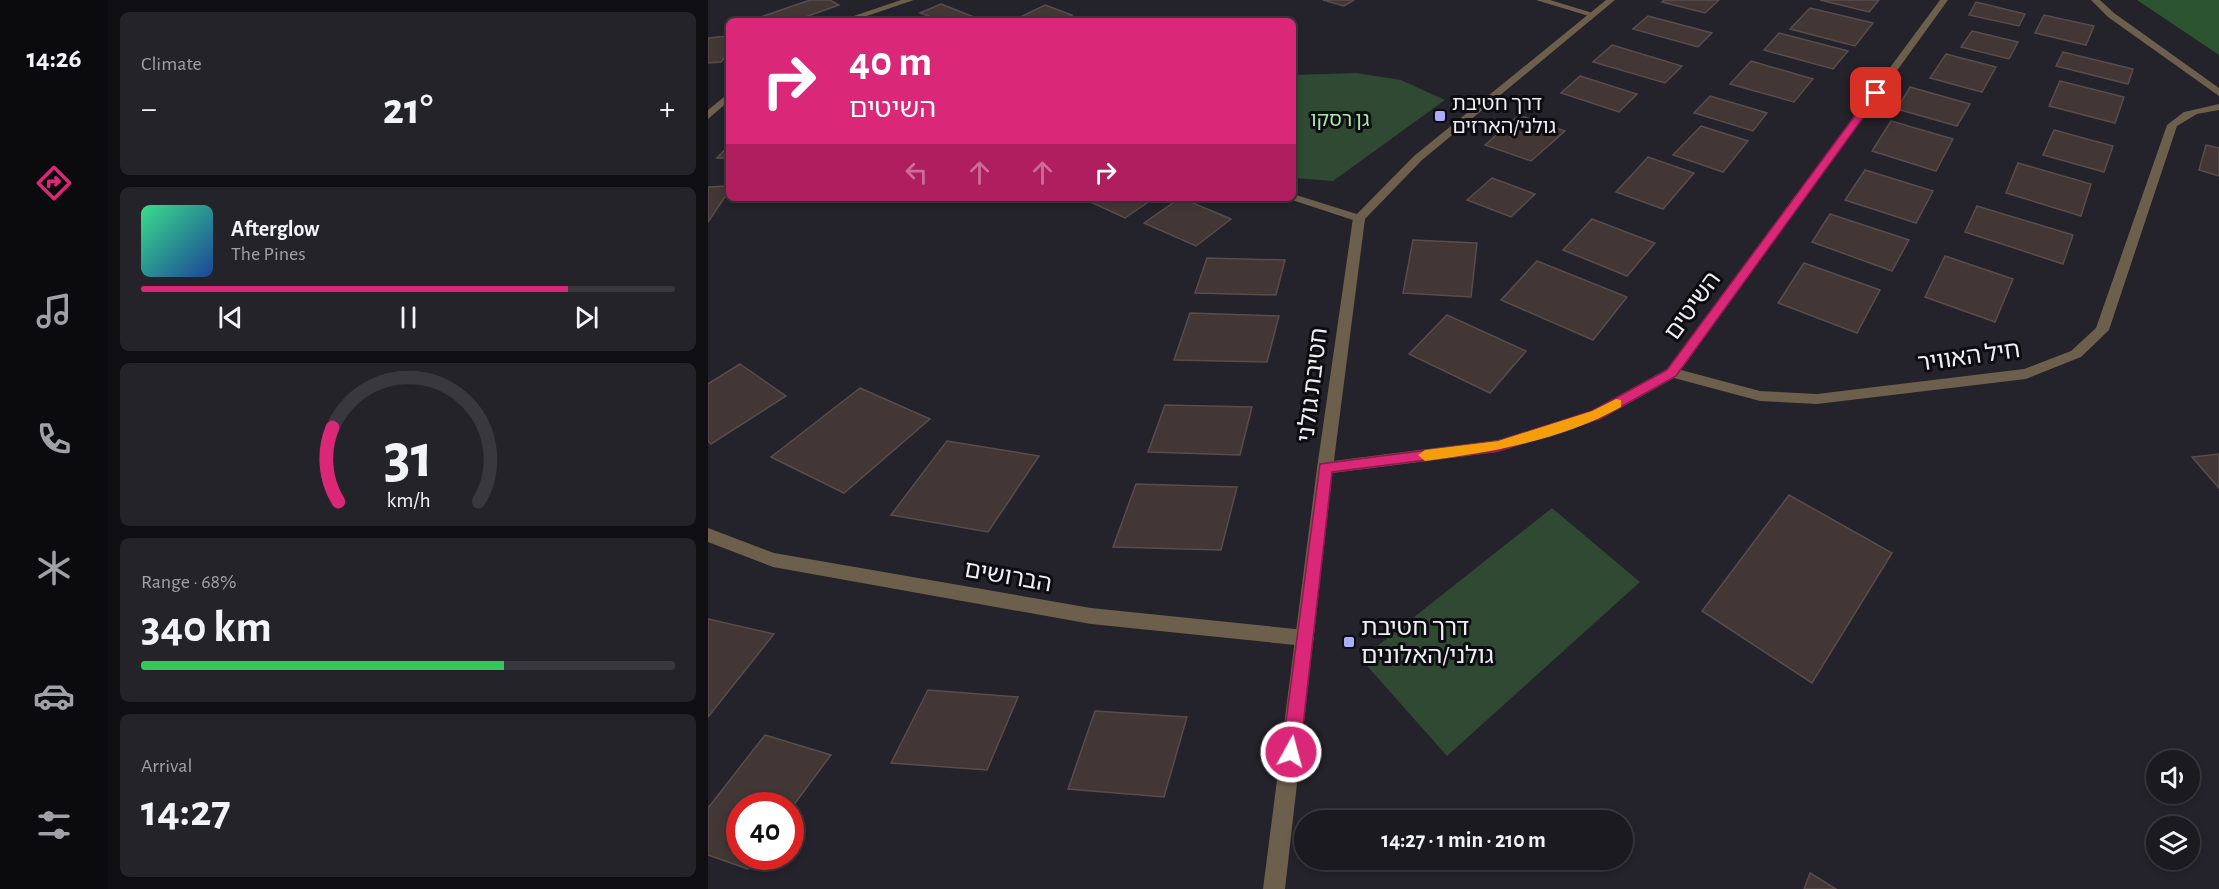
<!DOCTYPE html>
<meta charset="utf-8">
<style>
body{margin:0;font-family:"Alegreya Sans","Noto Sans Hebrew",sans-serif;background:#242329;color:#f1f3f6;height:100vh;display:flex;flex-direction:column;font-size:22px;white-space:nowrap}
*{box-sizing:border-box;margin:0}
p{font-size:20px;color:#a0a1a5}
.icon{flex:none;width:33px;height:33px;fill:none;stroke:currentColor;stroke-width:2;stroke-linecap:round;stroke-linejoin:round}
.map{position:relative;flex:1;overflow:hidden}
.side{display:flex;flex-direction:column;gap:12px;padding:12px;background:#0f0e12;width:600px}
.side>*{flex:none}
.guide{position:absolute;left:18px;top:18px;width:570px;height:183px;border-radius:9px;box-shadow:0 3px 9px #0003,0 0 0 2px #39383e;background:#db2777;color:#fff;overflow:hidden}
.tools{position:absolute;left:1438px;top:750px;display:grid;gap:12px}
.tools a{display:grid;place-items:center;width:54px;height:54px;border-radius:50%;background:#1b1a20;box-shadow:0 3px 9px #0003,0 0 0 2px #39383e;font-size:30px}
.speed{position:absolute;left:18px;top:792px;display:flex;gap:12px;font-size:30px;font-weight:700;text-align:center}
.speed>*{display:grid;place-content:center;width:78px;height:78px;border-radius:50%;background:#1b1a20;box-shadow:0 3px 9px #0003,0 0 0 2px #39383e;line-height:1}
.speed .limit{border:9px solid #d22;background:#fff;color:#111}
.pin{position:absolute;display:grid;place-items:center;width:51px;height:51px;color:#fff;margin:-26px;border-radius:12px;box-shadow:0 3px 9px #0006}
.me{position:absolute;width:66px;margin:-33px;rotate:7deg;stroke-linejoin:round;filter:drop-shadow(0 0 4px #0008)}
.turn{display:flex;align-items:center;gap:21px;height:126px;padding:0 24px;font-size:27px}
.turn .icon{width:78px;height:78px;stroke-width:2.5}
.turn b{display:block;font-size:42px;line-height:51px}
.lanes{display:flex;align-items:center;height:57px;padding:0 24px;background:#0003;justify-content:center;gap:30px;direction:ltr}
.lanes .off{opacity:.35}
.big{font-size:45px;font-weight:700;line-height:1.1}
.side .widget{flex:1;display:flex;flex-direction:column;justify-content:center;gap:9px;min-width:0;padding:0 21px;border-radius:9px;background:#242329}
.side .dial{align-items:center;gap:0}
.dial svg{height:156px;overflow:visible;fill:none;stroke:#39383e;stroke-width:7;stroke-linecap:round;text-anchor:middle}
.dial text{fill:#f1f3f6;stroke:none}
.song{display:flex;align-items:center;gap:18px}
.cover{width:72px;height:72px;border-radius:9px;background:linear-gradient(135deg,hsl(150 70% 55%),hsl(220 70% 35%))}
.played{height:6px;border-radius:3px;background:linear-gradient(90deg,#db2777 80%,#39383e 80%)}
.keys{display:flex;justify-content:space-around;direction:ltr}
.heat{display:flex;justify-content:space-between;align-items:center;font-size:33px;direction:ltr}
.charge{height:9px;border-radius:4px;background:linear-gradient(90deg,#34c759 68%,#39383e 0)}
.trip{position:absolute;left:586px;top:810px;width:339px;height:60px;border-radius:30px;background:#1b1a20;box-shadow:0 3px 9px #0003,0 0 0 2px #39383e;font-weight:700;line-height:60px;text-align:center}
main{display:flex;flex:1;min-height:0}
.tab-bar{display:flex;flex-direction:column;width:108px;justify-content:space-around;align-items:center;background:#0b0a0d;color:#a0a1a5}
.tab-bar .icon{width:42px;height:42px}
.tab-bar .selected{color:#db2777}
.tab-bar b{font-size:27px;color:#f1f3f6}
.map>svg:first-child{display:block}
.green{fill:#304932}
.forest{fill:#2c5430}
.building{fill:#423735;stroke:#584d4b;stroke-width:1.5}
.lines{fill:none;stroke-linecap:round;stroke-linejoin:round}
.minor{fill:#6c5f4c;fill-rule:evenodd}
.tertiary{fill:#6c5f4c;fill-rule:evenodd}
.route{fill:#db2777;stroke:#8e194d;stroke-width:1.5}
.slow{fill:#f59e0b}
.poi-dot{fill:#abaffb;stroke:#0d0c10;stroke-width:2}
.labels{text-anchor:middle;dominant-baseline:central;stroke-width:6;stroke-linejoin:round;paint-order:stroke}
.far-poi-label{font-size:20px;fill:#efeef4;stroke:#0d0c10;text-anchor:start}
.far-park-label{font-size:20px;fill:#a7e8ac;stroke:#0d0c10}
.street-label{font-size:24px;fill:#efeef4;stroke:#0d0c10}
.poi-label{font-size:24px;fill:#efeef4;stroke:#0d0c10;text-anchor:start}
</style>
<main>
<nav class="tab-bar">
<b>14:26</b>
<svg class="icon selected" aria-label="directions" viewBox="0 0 24 24"><path d="M12 3l9 9-9 9-9-9zM9 14v-3h6M13 9l2 2-2 2"/></svg>
<svg class="icon" aria-label="music" viewBox="0 0 24 24"><path d="M9 18V5l10-2v13"/><circle cx="6" cy="18" r="3"/><circle cx="16" cy="16" r="3"/></svg>
<svg class="icon" aria-label="phone" viewBox="0 0 24 24"><path d="M5 4h4l2 5-3 2q2 4 5 5l2-3 5 2v4C11 20 4 13 5 4z"/></svg>
<svg class="icon" aria-label="climate" viewBox="0 0 24 24"><path d="M12 3v18M4 7l16 10M4 17L20 7"/></svg>
<svg class="icon" aria-label="car" viewBox="0 0 24 24"><path d="M5 17H2v-5l4-1 3-4h7l3 4 3 1v5h-3M9 17h6M6 11h13"/><circle cx="7" cy="17" r="2"/><circle cx="17" cy="17" r="2"/></svg>
<svg class="icon" aria-label="filters" viewBox="0 0 24 24"><path d="M4 7h16M4 17h16"/><circle cx="9" cy="7" r="2"/><circle cx="15" cy="17" r="2"/></svg>
</nav>
<section class="side">
<div class="widget"><p>Climate</p>
<div class="heat"><a>−</a><b class="big">21°</b><a>+</a></div>
</div>
<div class="widget">
<div class="song"><i class="cover"></i><div><b>Afterglow</b><p>The Pines</p></div></div>
<div class="played"></div>
<div class="keys"><svg class="icon" aria-label="previous" viewBox="0 0 24 24"><path d="M18 5L8 12l10 7zM5 5v14"/></svg><svg class="icon" aria-label="pause" viewBox="0 0 24 24"><path d="M8 5v14M16 5v14"/></svg><svg class="icon" aria-label="next" viewBox="0 0 24 24"><path d="M6 5l10 7-10 7zM19 5v14"/></svg></div>
</div>
<div class="widget dial"><svg viewBox="0 0 100 80">
<path d="M14 69A42 42 0 1 1 86 69"/>
<path d="M14 69A42 42 0 0 1 11 31" stroke="#db2777"/>
<text x="50" y="56" font-size="32" font-weight="700">31</text>
<text x="50" y="72" font-size="11">km/h</text>
</svg></div>
<div class="widget"><p>Range · 68%</p><b class="big">340 km</b><div class="charge"></div></div>
<div class="widget"><p>Arrival</p><b class="big">14:27</b></div>
</section>
<div class="map">
<svg width="1511" height="889" viewBox="0 0 1511 889">
<rect width="100%" height="100%" fill="#24222a"/>
<g class="green">
<path d="M 648,73 L 693,80 L 737,100 L 625,181 L 585,178 L 585,75 Z"/>
<path d="M 844,508 L 932,582 L 739,756 L 653,659 Z"/>
</g>
<path class="forest" d="M 1429,0 L 1511,0 L 1511,55 Z"/>
<g class="building">
<path d="M 102,0 L 122,0 L 131,5 L 86,21 L 55,21 L 50,18 Z"/>
<path d="M 615,0 L 646,0 L 636,6 Z"/>
<path d="M 956,0 L 1011,0 L 997,13 L 954,2 Z"/>
<path d="M 1112,0 L 1171,0 L 1161,12 Z"/>
<path d="M 1268,2 L 1317,14 L 1311,26 L 1261,15 Z"/>
<path d="M 233,4 L 266,17 L 256,21 L 234,21 L 212,13 Z"/>
<path d="M 337,5 L 364,15 L 351,21 L 304,21 Z"/>
<path d="M 1102,8 L 1165,23 L 1147,46 L 1082,29 Z"/>
<path d="M 1336,15 L 1386,26 L 1378,45 L 1327,33 Z"/>
<path d="M 940,16 L 1004,33 L 990,47 L 925,29 Z"/>
<path d="M 1264,31 L 1310,42 L 1301,59 L 1253,47 Z"/>
<path d="M 1071,33 L 1140,51 L 1125,69 L 1056,50 Z"/>
<path d="M 21,36 L 21,52 L 13,62 L 0,63 L 0,38 Z"/>
<path d="M 904,45 L 974,66 L 957,83 L 885,62 Z"/>
<path d="M 1355,52 L 1425,69 L 1420,84 L 1348,66 Z"/>
<path d="M 1238,54 L 1288,67 L 1274,92 L 1222,78 Z"/>
<path d="M 1043,61 L 1105,79 L 1086,102 L 1022,84 Z"/>
<path d="M 872,76 L 929,94 L 911,112 L 853,93 Z"/>
<path d="M 1352,81 L 1416,97 L 1407,123 L 1341,106 Z"/>
<path d="M 1202,87 L 1262,104 L 1249,126 L 1189,109 Z"/>
<path d="M 1002,96 L 1059,113 L 1045,131 L 986,113 Z"/>
<path d="M 811,115 L 857,131 L 823,161 L 777,145 Z"/>
<path d="M 1183,121 L 1245,139 L 1228,171 L 1164,151 Z"/>
<path d="M 993,126 L 1040,141 L 1015,172 L 965,155 Z"/>
<path d="M 1346,130 L 1405,146 L 1396,172 L 1335,155 Z"/>
<path d="M 21,145 L 21,158 L 9,158 Z"/>
<path d="M 1498,145 L 1511,148 L 1511,176 L 1491,170 Z"/>
<path d="M 940,157 L 986,173 L 955,209 L 908,192 Z"/>
<path d="M 1310,163 L 1383,184 L 1373,216 L 1298,193 Z"/>
<path d="M 1157,170 L 1225,191 L 1208,223 L 1137,200 Z"/>
<path d="M 784,178 L 827,194 L 803,217 L 759,200 Z"/>
<path d="M 21,186 L 21,191 L 0,222 L 0,187 Z"/>
<path d="M 374,198 L 446,198 L 417,218 Z"/>
<path d="M 472,198 L 473,198 L 523,219 L 488,246 L 436,223 Z"/>
<path d="M 1269,206 L 1365,235 L 1355,264 L 1257,232 Z"/>
<path d="M 1122,214 L 1201,240 L 1184,271 L 1104,242 Z"/>
<path d="M 884,219 L 947,243 L 919,276 L 855,250 Z"/>
<path d="M 705,240 L 769,243 L 763,297 L 695,293 Z"/>
<path d="M 1237,256 L 1305,279 L 1287,322 L 1217,297 Z"/>
<path d="M 499,258 L 577,260 L 568,295 L 487,293 Z"/>
<path d="M 829,261 L 919,297 L 885,340 L 793,300 Z"/>
<path d="M 1096,263 L 1172,290 L 1149,333 L 1070,303 Z"/>
<path d="M 482,313 L 571,316 L 559,362 L 466,360 Z"/>
<path d="M 739,315 L 818,351 L 782,393 L 701,354 Z"/>
<path d="M 32,364 L 78,396 L 3,444 L 0,441 L 0,384 Z"/>
<path d="M 152,388 L 222,419 L 136,493 L 63,457 Z"/>
<path d="M 457,405 L 544,407 L 532,455 L 440,452 Z"/>
<path d="M 239,441 L 331,456 L 280,532 L 183,515 Z"/>
<path d="M 1511,454 L 1511,488 L 1484,457 Z"/>
<path d="M 428,484 L 529,487 L 513,550 L 405,547 Z"/>
<path d="M 1081,495 L 1184,553 L 1104,683 L 994,611 Z"/>
<path d="M 0,619 L 66,634 L 0,717 Z"/>
<path d="M 220,690 L 310,697 L 279,770 L 183,763 Z"/>
<path d="M 387,711 L 479,717 L 456,797 L 360,789 Z"/>
<path d="M 57,735 L 123,755 L 82,810 L 82,806 L 32,806 L 32,856 L 49,856 L 40,869 L 0,855 L 0,808 Z"/>
<path d="M 1102,873 L 1128,889 L 1096,889 Z"/>
</g>
<g class="lines">
<g class="minor">
<path d="M 193,0 L 206,0 L 144,21 L 131,21 Z"/>
<path d="M 828,0 L 842,0 L 888,14 L 884,17 Z"/>
<path d="M 1232,0 L 1240,0 L 973,370 L 1052,391 L 1109,394 L 1316,369 L 1363,351 L 1388,328 L 1459,125 L 1476,112 L 1511,104 L 1511,110 L 1489,114 L 1469,126 L 1401,330 L 1373,357 L 1318,379 L 1109,404 L 1052,401 L 966,378 L 893,419 L 790,452 L 617,474 L 612,472 L 609,468 L 612,464 L 617,462 L 790,440 L 883,411 L 959,369 Z"/>
<path d="M 1383,0 L 1392,0 L 1406,13 L 1511,88 L 1511,96 L 1400,17 Z"/>
<path d="M 21,93 L 21,101 L 0,119 L 0,110 Z"/>
<path d="M 585,194 L 655,216 L 657,218 L 651,222 L 581,199 L 585,198 Z"/>
<path d="M 0,528 L 66,553 L 383,608 L 597,630 L 603,632 L 606,638 L 603,644 L 597,646 L 383,624 L 65,567 L 0,542 Z"/>
</g>
<path class="tertiary" d="M 898,0 L 907,0 L 714,160 L 657,219 L 625,468 L 577,889 L 555,889 L 609,468 L 645,218 L 706,156 Z"/>
</g>
<path class="route" d="M 1165,91 L 1173,93 L 968,376 L 893,418 L 790,451 L 624,472 L 592,752 L 589,758 L 583,761 L 577,758 L 574,752 L 612,464 L 790,441 L 884,411 L 959,370 Z"/>
<path class="slow" d="M 908,399 L 913,400 L 913,407 C 854,440 784,452 717,461 L 710,455 L 717,450 L 790,441 L 884,411 Z"/>
<g class="poi-dot">
<rect x="726" y="110" width="12" height="12" rx="3"/>
<rect x="635" y="636" width="12" height="12" rx="3"/>
</g>
<g class="labels">
<g class="far-poi-label">
<text x="744" y="104">דרך חטיבת<tspan x="744" dy="23">גולני/הארזים</tspan></text>
</g>
<g class="far-park-label">
<text x="632" y="120">גן רסקו</text>
</g>
<g class="street-label">
<text transform="translate(985 306) rotate(-54)">השיטים</text>
<text transform="translate(1261 357) rotate(-8)">חיל האוויר</text>
<text transform="translate(605 385) rotate(-83)">חטיבת גולני</text>
<text transform="translate(300 577) rotate(10)">הברושים</text>
</g>
<g class="poi-label">
<text x="653" y="628">דרך חטיבת<tspan x="653" dy="28">גולני/האלונים</tspan></text>
</g>
</g>
</svg>
<div class="tools">
<a><svg class="icon" aria-label="sound" viewBox="0 0 24 24"><path d="M4 9h4l5-4v14l-5-4H4zM17 9q2 3 0 6"/></svg></a>
<a><svg class="icon" aria-label="layers" viewBox="0 0 24 24"><path d="M12 4l9 5-9 5-9-5zM3 14l9 5 9-5"/></svg></a>
</div>
<div class="speed"><div class="limit">40</div></div>
<div class="pin" style="left:1168px;top:93px;background:#d93025"><svg class="icon" aria-label="arrive" viewBox="0 0 24 24"><path d="M6 21V4h12l-3 4 3 4H6"/></svg></div>
<svg class="me" style="left:583px;top:752px" viewBox="-20 -20 40 40"><circle r="17" fill="#db2777" stroke="#fff" stroke-width="3"/><path d="M0-11L8 9 0 5-8 9z" fill="#fff"/></svg>
<div class="trip">14:27 · 1 min · 210 m</div>
<div class="guide">
<div class="turn"><svg class="icon" aria-label="right" viewBox="0 0 24 24"><path d="M7 20v-9h11M14 6l5 5-5 5"/></svg><div><b>40 m</b>השיטים</div></div>
<div class="lanes"><svg class="icon off" aria-label="left" viewBox="0 0 24 24"><path d="M17 20v-9H6M10 6l-5 5 5 5"/></svg><svg class="icon off" aria-label="ahead" viewBox="0 0 24 24"><path d="M12 20V5M6 11l6-6 6 6"/></svg><svg class="icon off" aria-label="ahead" viewBox="0 0 24 24"><path d="M12 20V5M6 11l6-6 6 6"/></svg><svg class="icon" aria-label="right" viewBox="0 0 24 24"><path d="M7 20v-9h11M14 6l5 5-5 5"/></svg></div>
</div>
</div>
</main>
